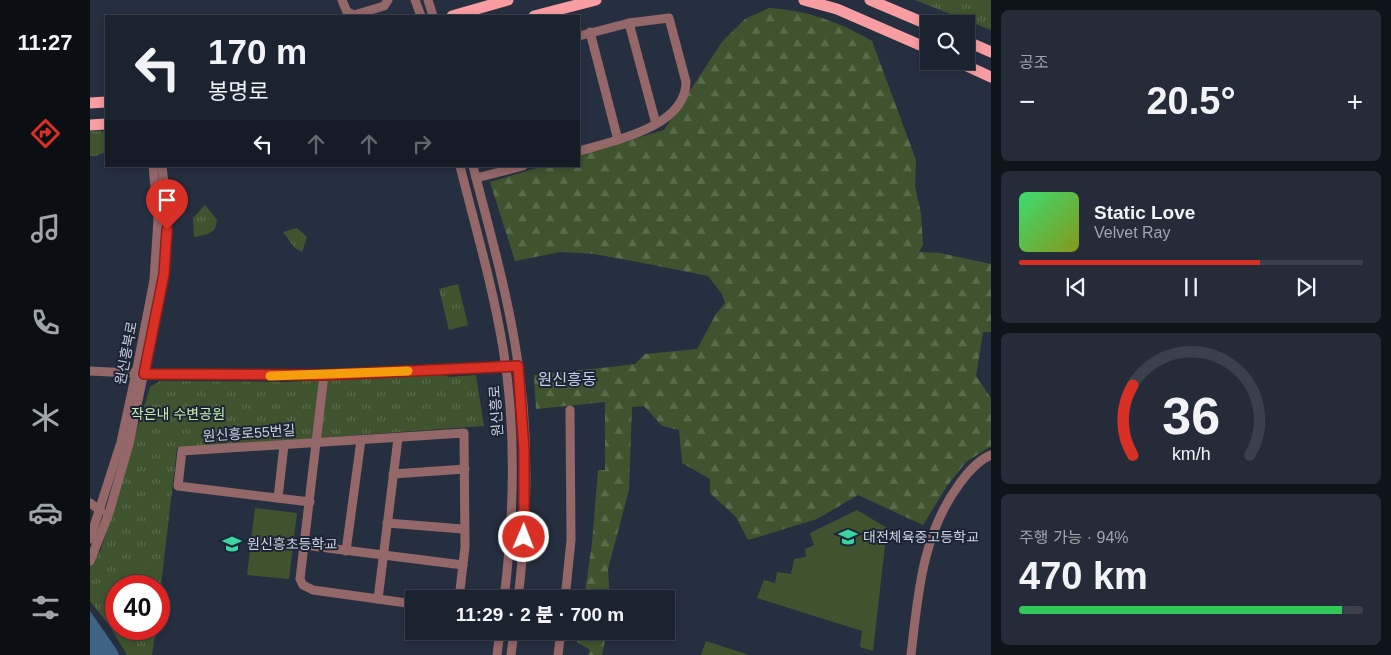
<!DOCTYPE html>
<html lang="ko">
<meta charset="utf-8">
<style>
body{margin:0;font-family:Arial,"Noto Sans KR",sans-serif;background:#252b38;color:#f1f3f6;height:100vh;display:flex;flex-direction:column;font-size:19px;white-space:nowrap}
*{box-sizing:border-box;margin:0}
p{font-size:16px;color:#a0a4ab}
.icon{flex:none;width:28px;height:28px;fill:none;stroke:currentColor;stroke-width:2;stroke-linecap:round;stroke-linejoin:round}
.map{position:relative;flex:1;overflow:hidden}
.panel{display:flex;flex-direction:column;gap:10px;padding:10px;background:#0f131a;width:400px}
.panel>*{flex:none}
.guide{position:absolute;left:15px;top:15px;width:475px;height:152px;border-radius:0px;box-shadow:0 2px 8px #0003,0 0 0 1px #3a404c;background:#1c2330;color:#f1f3f6;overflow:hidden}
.controls{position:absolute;left:830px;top:15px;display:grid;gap:10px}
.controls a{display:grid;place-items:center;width:55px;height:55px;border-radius:0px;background:#1c2330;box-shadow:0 2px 8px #0003,0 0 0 1px #3a404c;font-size:25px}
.speed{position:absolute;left:15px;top:575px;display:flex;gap:10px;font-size:25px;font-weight:700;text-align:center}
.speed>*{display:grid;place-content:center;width:65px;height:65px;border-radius:50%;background:#1c2330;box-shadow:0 2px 8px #0003,0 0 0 1px #3a404c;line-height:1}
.speed .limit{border:8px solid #d22;background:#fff;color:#111}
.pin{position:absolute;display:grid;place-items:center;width:42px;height:42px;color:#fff;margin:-51px -21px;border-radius:50% 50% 50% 0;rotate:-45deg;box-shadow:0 0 5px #0007}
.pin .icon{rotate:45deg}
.me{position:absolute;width:55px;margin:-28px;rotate:1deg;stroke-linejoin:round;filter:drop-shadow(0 0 4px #0008)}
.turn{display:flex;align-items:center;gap:18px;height:105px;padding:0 20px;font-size:22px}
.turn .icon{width:65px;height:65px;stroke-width:2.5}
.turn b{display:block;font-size:35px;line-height:42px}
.lanes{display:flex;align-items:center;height:48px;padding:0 20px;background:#0003;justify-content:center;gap:25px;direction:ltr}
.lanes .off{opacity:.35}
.big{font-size:38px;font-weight:800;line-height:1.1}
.panel .tile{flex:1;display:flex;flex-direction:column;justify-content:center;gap:8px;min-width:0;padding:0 18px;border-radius:8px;background:#252b38}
.panel .dial{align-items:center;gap:0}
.dial svg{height:130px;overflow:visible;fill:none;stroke:#3a404c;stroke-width:7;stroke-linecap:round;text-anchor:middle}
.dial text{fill:#f1f3f6;stroke:none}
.song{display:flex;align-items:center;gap:15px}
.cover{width:60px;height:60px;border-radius:8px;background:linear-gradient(135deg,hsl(140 70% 55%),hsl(70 70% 35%))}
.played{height:5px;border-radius:2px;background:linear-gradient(90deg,#d93025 70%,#3a404c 70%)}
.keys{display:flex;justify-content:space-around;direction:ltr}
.heat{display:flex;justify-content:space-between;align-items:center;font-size:28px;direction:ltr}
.charge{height:8px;border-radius:4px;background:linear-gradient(90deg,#34c759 94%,#3a404c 0)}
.trip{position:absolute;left:315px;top:590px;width:270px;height:50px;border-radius:0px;background:#1c2330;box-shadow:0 2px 8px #0003,0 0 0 1px #3a404c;font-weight:800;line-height:50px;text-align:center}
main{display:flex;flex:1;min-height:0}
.dock{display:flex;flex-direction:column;width:90px;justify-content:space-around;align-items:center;background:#0b0e13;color:#a0a4ab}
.dock .icon{width:35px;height:35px}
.dock .on{color:#d93025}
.dock b{font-size:22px;color:#f1f3f6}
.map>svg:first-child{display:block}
.grass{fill:url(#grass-tufts)}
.forest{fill:url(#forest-firs)}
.garden{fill:#3f542e}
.water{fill:#3e6384}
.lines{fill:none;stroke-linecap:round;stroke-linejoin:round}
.minor{stroke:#946769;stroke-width:9}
.major{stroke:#f89da1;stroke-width:11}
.route-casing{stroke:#8d1f18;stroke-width:12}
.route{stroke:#d93025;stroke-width:9}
.slow{stroke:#f59e0b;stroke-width:9}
.labels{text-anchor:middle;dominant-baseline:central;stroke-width:4;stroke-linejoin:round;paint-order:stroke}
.street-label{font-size:14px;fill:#cbd1dd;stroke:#1c2536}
.park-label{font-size:14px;fill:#c7efab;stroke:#1c2536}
.poi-label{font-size:14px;fill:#cbd1dd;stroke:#1c2536;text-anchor:start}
.quarter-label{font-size:16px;fill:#c4d0e6;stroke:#1c2536}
</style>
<main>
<nav class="dock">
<b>11:27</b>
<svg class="icon on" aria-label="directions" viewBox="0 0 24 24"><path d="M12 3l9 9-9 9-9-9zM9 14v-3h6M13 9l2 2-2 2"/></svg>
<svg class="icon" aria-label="music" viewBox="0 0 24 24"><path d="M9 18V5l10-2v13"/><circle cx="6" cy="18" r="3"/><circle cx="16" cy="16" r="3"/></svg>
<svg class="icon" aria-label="phone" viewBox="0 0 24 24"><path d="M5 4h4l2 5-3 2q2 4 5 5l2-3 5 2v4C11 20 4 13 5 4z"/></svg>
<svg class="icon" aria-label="climate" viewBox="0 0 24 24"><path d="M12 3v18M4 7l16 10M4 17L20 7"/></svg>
<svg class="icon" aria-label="car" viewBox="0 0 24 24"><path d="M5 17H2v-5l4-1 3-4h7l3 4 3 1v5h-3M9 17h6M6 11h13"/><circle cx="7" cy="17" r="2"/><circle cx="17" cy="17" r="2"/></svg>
<svg class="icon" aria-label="filters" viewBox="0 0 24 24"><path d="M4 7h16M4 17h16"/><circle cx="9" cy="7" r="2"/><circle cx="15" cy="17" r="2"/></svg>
</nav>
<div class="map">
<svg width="901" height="655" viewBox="0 0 901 655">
<defs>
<pattern id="grass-tufts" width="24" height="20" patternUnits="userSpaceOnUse" patternTransform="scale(1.25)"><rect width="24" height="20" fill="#3f542e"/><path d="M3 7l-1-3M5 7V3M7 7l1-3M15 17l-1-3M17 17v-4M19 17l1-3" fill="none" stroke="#596c4c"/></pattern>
<pattern id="forest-firs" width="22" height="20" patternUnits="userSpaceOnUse" patternTransform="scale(1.25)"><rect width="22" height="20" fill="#3f542e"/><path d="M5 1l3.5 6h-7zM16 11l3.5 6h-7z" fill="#596c4c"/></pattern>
</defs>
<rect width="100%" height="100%" fill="#262f40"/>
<g class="grass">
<path d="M 825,0 L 901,0 L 901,30 Z"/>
<path d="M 0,131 L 16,131 L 16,152 L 6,156 L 0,156 Z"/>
<path d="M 115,205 L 127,220 L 125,229 L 118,234 L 104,237 L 103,218 Z"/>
<path d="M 207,228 L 217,237 L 212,252 L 204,247 L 193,232 Z"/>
<path d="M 368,284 L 378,325 L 359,330 L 349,289 Z"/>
<path d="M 350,374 L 359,377 L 386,375 L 394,426 L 87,448 L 69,602 L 69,586 L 26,586 L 26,629 L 66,629 L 62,655 L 37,655 L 19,625 L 0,601 L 0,548 L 10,552 L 60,387 L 70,381 L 196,382 Z"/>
</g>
<g class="forest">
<path d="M 679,8 C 716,10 750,22 782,41 L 826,160 L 825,186 L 831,214 L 833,245 L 829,252 L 850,253 L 901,264 L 901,332 L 893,332 L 886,376 L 901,398 L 901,446 L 876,462 L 857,486 L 833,525 L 768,495 L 727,519 L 658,540 L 646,517 L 620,493 L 620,479 L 592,463 L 589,430 L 572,426 L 554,406 L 542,407 L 539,490 L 518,569 L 520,599 L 494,599 L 502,543 L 508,470 L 515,470 L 515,402 L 446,409 L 444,375 L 529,366 L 545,364 L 555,354 L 607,349 L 626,314 L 635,303 L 632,294 L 618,276 L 548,262 L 504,254 L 470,252 L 425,261 L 400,182 L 453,166 L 489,166 L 489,155 L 574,130 L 632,42 L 655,19 Z"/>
<path d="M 489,631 L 517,631 L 512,655 L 498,655 L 500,650 L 487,642 Z"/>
</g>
<g class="garden">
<path d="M 165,508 L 207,513 L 199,579 L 157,575 Z"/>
<path d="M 767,510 L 797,528 L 783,651 L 770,647 L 772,631 L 667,598 L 674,580 L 685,583 L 687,572 L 701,574 L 704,559 L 716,557 L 715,549 L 724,545 L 720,533 Z"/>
<path d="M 42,565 C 50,564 55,567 60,574 L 59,586 L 32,586 L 34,572 Z"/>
<path d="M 616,641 L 659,655 L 611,655 Z"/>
</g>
<path class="water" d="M 0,611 L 27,650 L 29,655 L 0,655 Z"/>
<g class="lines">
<g class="minor">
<path d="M 252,0 L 257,12 L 264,15 L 294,6 L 298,0"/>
<path d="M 325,0 L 331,16"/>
<path d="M 338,0 L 343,16"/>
<path d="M 539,23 L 566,124"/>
<path d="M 500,32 L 528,140"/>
<path d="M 489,36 L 539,23 L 579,18 L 596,82 C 596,127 523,141 489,151"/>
<path d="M 370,166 C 385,226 403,287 413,348 C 427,431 424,516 414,599"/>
<path d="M 383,166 C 398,225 415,284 425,344 C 440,427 438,516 428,599"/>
<path d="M 386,178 L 433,166"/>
<path d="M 0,371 C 143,379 285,373 429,366"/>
<path d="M 234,375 L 210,579 L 213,585 L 223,590 L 324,604"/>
<path d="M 303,474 L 375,469"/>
<path d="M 188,498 L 194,445"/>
<path d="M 220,502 L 88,486 L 92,451 L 374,433 L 375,547 L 369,599"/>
<path d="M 0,503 L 11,511"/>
<path d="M 297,523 L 373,529"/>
<path d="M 0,539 L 31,442 L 46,373 L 64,280 L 68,219 L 63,166"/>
<path d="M 214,545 L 373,565"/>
<path d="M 256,551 L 271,440"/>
<path d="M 0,561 L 19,513 L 39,444 L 74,275 L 78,218 L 72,166"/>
<path d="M 288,599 L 308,438"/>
<path d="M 475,599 L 481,540 L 480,410"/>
<path d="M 407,655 L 410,631"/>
<path d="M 421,655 L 424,631"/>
<path d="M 468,655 L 471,631"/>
<path d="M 821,655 C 828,594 832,534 870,483 C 878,472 888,460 901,455"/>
</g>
<g class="major">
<path d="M 714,0 L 747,9 L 839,49"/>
<path d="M 780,0 L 839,25"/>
<path d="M 362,16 L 418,0"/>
<path d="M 444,16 L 506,0"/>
<path d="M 876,41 L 901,52"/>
<path d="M 866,61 L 901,77"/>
<path d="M 0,103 L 16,102"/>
<path d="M 0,125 L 16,124"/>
</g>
</g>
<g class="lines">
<g class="route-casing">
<path id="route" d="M 77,230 L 74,274 L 54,374 L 234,375 L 428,366 L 434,450 L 434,537"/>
</g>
<use href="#route" class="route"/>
<path class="slow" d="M 180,376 L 318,371"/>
</g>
<defs>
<g id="school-bare" transform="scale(1.5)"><path d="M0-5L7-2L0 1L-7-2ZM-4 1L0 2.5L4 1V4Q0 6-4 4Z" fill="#3bd4a4" stroke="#1c2536" stroke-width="2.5" paint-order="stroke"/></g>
</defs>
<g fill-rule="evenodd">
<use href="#school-bare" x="758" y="537"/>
<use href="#school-bare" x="142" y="544"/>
</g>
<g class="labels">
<g class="street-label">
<text transform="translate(36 353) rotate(-79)">원신흥북로</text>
<text transform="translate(406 411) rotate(-94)">원신흥로</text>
<text transform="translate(159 433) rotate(-4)">원신흥로55번길</text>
</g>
<g class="park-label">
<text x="88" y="414">작은내 수변공원</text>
</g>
<g class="poi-label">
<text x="773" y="537">대전체육중고등학교</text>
<text x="157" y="544">원신흥초등학교</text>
</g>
<g class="quarter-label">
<text x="477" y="379">원신흥동</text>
</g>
</g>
</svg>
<div class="controls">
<a><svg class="icon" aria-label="search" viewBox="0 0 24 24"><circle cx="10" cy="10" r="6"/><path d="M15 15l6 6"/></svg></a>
</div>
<div class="speed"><div class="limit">40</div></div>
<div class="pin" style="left:77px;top:230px;background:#d93025"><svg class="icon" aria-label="arrive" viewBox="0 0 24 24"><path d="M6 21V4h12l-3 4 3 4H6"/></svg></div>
<svg class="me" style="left:434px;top:537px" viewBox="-20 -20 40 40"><circle r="17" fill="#d93025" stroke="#fff" stroke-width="3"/><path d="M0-11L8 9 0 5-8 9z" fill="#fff"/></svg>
<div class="trip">11:29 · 2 분 · 700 m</div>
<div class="guide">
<div class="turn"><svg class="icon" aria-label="left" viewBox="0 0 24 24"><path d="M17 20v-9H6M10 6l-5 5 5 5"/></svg><div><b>170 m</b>봉명로</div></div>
<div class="lanes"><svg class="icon" aria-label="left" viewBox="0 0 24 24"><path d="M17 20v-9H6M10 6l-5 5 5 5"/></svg><svg class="icon off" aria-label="ahead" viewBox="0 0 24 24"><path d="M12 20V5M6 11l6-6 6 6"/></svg><svg class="icon off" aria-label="ahead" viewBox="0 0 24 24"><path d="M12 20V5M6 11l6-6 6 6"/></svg><svg class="icon off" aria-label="right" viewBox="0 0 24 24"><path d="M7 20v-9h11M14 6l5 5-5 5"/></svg></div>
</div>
</div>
<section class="panel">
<div class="tile"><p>공조</p>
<div class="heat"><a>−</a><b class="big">20.5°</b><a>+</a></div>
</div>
<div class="tile">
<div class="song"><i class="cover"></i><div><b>Static Love</b><p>Velvet Ray</p></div></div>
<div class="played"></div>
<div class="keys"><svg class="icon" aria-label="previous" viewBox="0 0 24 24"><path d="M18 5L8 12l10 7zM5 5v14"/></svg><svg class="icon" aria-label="pause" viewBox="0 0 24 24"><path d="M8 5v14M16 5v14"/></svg><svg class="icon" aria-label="next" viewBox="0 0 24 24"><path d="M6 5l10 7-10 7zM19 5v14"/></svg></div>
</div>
<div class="tile dial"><svg viewBox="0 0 100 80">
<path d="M14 69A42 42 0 1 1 86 69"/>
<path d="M14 69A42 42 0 0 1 14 26" stroke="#d93025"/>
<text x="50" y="56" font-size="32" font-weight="700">36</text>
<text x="50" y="72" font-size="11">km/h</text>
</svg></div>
<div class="tile"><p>주행 가능 · 94%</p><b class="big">470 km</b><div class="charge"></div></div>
</section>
</main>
